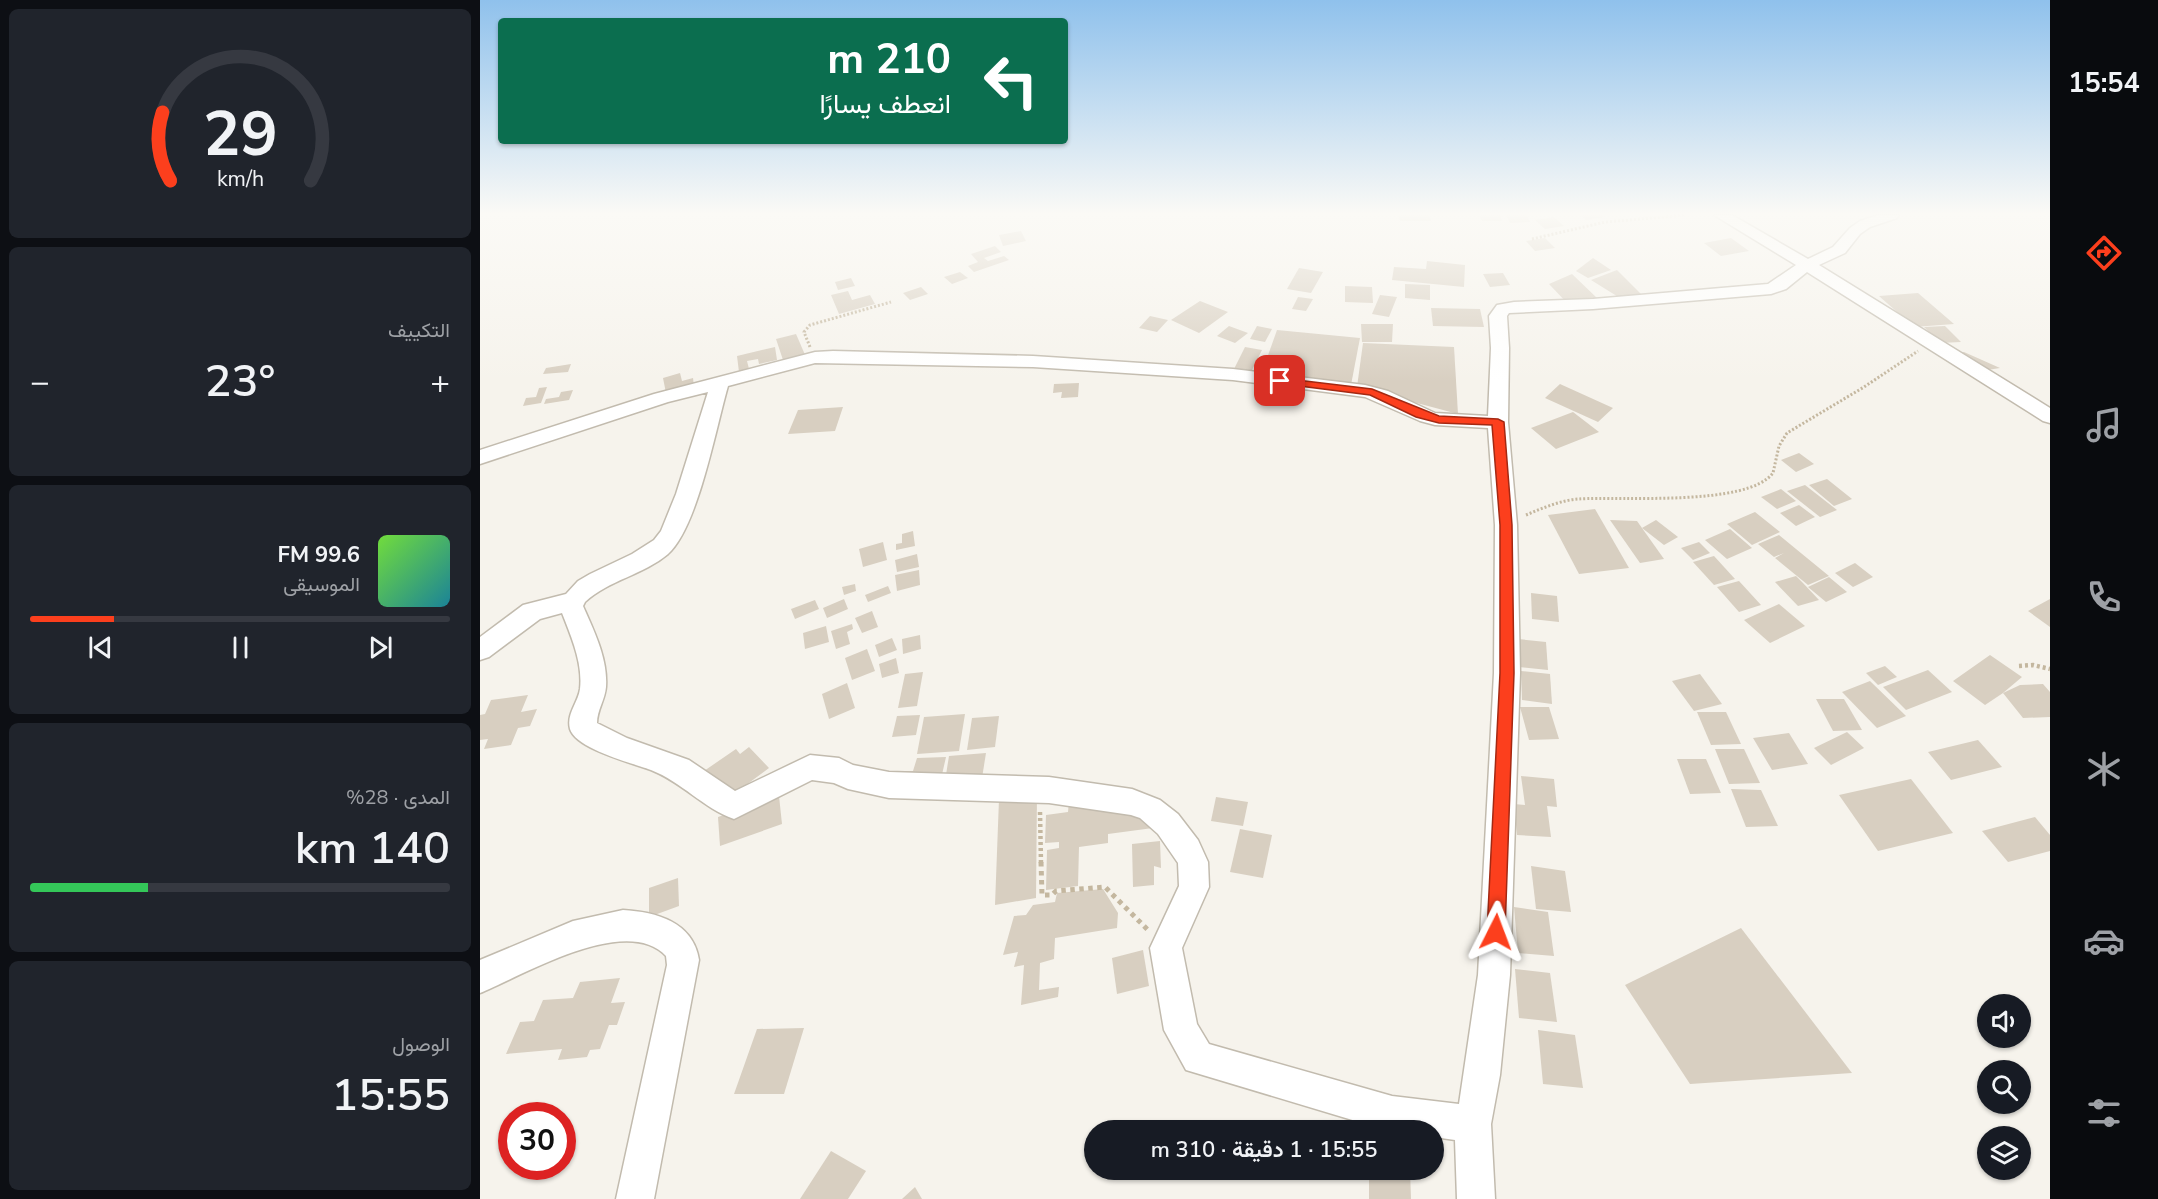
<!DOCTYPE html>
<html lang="ar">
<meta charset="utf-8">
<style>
body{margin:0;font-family:"Nunito Sans",Vazirmatn,sans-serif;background:#20242c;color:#f1f3f6;direction:rtl;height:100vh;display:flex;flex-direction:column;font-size:22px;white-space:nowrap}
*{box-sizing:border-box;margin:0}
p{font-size:20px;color:#9ea1a6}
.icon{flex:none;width:33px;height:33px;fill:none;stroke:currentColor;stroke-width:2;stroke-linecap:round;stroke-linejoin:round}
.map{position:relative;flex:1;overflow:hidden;direction:ltr}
.sheet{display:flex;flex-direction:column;gap:9px;padding:9px;background:#0d0f14;width:480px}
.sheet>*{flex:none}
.banner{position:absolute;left:18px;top:18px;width:570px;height:126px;border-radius:6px;box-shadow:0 2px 4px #0004;direction:rtl;background:#0b6e4f;color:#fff;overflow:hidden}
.controls{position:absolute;left:1497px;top:994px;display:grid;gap:12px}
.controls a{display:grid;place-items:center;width:54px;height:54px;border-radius:50%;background:#171b24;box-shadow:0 2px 4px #0004;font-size:30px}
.speed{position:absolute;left:18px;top:1102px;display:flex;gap:12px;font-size:30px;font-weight:700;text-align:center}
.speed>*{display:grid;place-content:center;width:78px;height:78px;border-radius:50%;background:#171b24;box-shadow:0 2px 4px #0004;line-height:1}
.speed .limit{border:9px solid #d22;background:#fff;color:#111}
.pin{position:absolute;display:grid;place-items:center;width:51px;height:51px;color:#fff;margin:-26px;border-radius:12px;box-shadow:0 3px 9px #0006}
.me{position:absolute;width:66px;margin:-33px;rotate:3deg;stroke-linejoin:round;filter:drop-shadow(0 0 4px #0008)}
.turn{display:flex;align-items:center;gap:21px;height:126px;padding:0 18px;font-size:27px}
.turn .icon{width:78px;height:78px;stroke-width:2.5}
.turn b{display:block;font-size:42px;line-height:51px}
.big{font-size:45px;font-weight:600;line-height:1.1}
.sheet .tile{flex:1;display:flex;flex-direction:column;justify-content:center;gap:9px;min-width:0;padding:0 21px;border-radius:9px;background:#20242c}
.sheet .dial{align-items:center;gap:0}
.dial svg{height:156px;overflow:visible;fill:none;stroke:#363941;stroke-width:7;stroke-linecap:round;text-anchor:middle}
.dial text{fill:#f1f3f6;stroke:none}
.song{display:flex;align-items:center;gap:18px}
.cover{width:72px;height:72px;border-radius:9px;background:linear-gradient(135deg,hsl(100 70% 55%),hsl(190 70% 35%))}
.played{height:6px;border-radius:3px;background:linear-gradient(90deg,#fc3f1d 20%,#363941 20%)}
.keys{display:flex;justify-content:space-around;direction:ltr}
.heat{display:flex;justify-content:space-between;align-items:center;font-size:33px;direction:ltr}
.charge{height:9px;border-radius:4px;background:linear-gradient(90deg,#34c759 28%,#363941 0)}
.trip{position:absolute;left:604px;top:1120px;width:360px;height:60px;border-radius:30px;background:#171b24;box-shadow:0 2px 4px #0004;font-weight:600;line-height:60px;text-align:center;direction:rtl}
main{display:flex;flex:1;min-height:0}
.menu{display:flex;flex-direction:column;width:108px;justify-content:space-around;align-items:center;background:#090b0e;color:#9ea1a6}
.menu .icon{width:42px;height:42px}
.menu .selected{color:#fc3f1d}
.menu b{font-size:27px;color:#f1f3f6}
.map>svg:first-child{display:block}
.building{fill:#d8cfc1}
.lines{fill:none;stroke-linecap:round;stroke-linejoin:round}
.minor-casing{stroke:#c2bbae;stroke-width:3}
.path-far2{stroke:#c4b79f;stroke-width:3;stroke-dasharray:2 2;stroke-linecap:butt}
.path-far1{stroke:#c4b79f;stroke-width:4.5;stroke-dasharray:3 3;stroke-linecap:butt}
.path{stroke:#c4b79f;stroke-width:5;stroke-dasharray:4.5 4.5;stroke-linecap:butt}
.minor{fill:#fff;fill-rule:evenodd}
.route{fill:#fc3f1d;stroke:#a42913;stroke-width:1.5}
</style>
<main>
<nav class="menu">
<b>15:54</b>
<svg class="icon selected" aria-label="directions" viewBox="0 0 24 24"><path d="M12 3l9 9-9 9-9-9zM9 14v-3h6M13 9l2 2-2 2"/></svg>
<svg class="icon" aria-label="music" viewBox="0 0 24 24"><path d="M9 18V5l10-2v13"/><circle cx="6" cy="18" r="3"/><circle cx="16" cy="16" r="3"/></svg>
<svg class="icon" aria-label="phone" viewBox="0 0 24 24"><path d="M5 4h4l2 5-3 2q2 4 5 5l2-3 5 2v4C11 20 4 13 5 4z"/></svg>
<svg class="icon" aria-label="climate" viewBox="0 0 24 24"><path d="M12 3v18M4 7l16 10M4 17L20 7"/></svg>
<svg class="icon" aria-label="car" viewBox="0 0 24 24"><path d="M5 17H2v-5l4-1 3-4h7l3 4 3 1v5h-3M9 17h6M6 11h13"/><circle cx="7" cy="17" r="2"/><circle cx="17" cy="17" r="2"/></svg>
<svg class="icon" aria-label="filters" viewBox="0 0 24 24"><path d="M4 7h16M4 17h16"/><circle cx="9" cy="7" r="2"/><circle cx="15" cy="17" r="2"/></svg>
</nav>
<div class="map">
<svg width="1570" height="1199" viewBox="0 0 1570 1199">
<rect width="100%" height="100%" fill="#f6f3ec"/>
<g class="building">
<path d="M 918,215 L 949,215 L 951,221 L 920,221 Z"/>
<path d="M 999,215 L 1020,215 L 1022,221 L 1002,221 Z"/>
<path d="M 1026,215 L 1047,215 L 1050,222 L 1030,223 Z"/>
<path d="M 1100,215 L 1122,215 L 1125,217 L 1106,220 Z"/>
<path d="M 1074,217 L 1084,226 L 1065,229 L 1055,220 Z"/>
<path d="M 541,231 L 546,241 L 523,246 L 519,235 Z"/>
<path d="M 1065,238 L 1075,248 L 1055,251 L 1046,241 Z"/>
<path d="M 1251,238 L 1269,251 L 1241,256 L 1224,243 Z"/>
<path d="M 515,246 L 521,252 L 504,258 L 508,261 L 524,256 L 529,260 L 494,272 L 488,266 L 498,262 L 491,254 Z"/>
<path d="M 1113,258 L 1131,270 L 1108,278 L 1096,271 Z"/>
<path d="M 947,261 L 985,265 L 984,287 L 912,280 L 914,267 L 946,269 Z"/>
<path d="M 819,268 L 843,272 L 831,293 L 807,289 Z"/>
<path d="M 1137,270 L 1165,298 L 1140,298 L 1111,280 Z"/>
<path d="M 480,272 L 488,278 L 472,284 L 464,277 Z"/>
<path d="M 1023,273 L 1030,285 L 1010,287 L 1003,274 Z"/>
<path d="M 1092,274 L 1118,299 L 1089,305 L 1069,284 Z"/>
<path d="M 371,278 L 375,286 L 358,290 L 355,282 Z"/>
<path d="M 925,284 L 950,285 L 950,300 L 925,298 Z"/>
<path d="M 865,286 L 892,287 L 893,303 L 865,302 Z"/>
<path d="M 441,287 L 448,294 L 430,300 L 423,293 Z"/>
<path d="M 368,291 L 372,300 L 390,295 L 395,304 L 359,314 L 351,295 Z"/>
<path d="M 1438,293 L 1474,324 L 1434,327 L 1399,296 Z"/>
<path d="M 900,295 L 917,297 L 909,317 L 892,314 Z"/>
<path d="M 818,297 L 833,299 L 826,311 L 812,309 Z"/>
<path d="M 720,301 L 748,312 L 719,333 L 691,320 Z"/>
<path d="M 951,308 L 1000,309 L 1004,327 L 953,326 Z"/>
<path d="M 670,316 L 688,320 L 677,332 L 659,328 Z"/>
<path d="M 881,324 L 913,324 L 912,342 L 882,342 Z"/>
<path d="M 749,326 L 768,333 L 755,343 L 737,336 Z"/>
<path d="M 777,326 L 792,329 L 785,342 L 770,339 Z"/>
<path d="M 1465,326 L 1481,342 L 1460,343 L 1444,327 Z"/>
<path d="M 797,330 L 880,338 L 871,385 L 781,375 Z"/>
<path d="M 316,334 L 326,357 L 304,363 L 296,339 Z"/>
<path d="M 883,343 L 974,347 L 978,414 L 877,387 Z"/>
<path d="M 295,347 L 297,360 L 279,364 L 278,359 L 267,361 L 269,369 L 259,372 L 257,356 Z"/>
<path d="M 765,347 L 782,350 L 769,376 L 752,373 Z"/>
<path d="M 1484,352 L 1520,368 L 1501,371 L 1477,353 Z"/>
<path d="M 91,364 L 88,372 L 63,374 L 66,368 Z"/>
<path d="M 200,373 L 202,381 L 213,378 L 214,386 L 186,393 L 183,378 Z"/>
<path d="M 599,383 L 598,397 L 581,398 L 582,392 L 573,393 L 574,384 Z"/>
<path d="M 1080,384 L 1133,408 L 1118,422 L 1065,398 Z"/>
<path d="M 67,387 L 61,403 L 43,406 L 46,398 L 56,397 L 59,388 Z"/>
<path d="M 93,390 L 89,400 L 64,404 L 66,399 L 79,397 L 81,392 Z"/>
<path d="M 363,407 L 355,431 L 308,434 L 318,410 Z"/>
<path d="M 1093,412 L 1119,432 L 1076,449 L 1051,428 Z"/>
<path d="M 1319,453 L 1334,464 L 1316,472 L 1301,460 Z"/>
<path d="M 1347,479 L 1372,499 L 1354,506 L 1329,485 Z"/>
<path d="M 1325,485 L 1357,510 L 1340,517 L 1307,491 Z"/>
<path d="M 1301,489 L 1316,501 L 1297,509 L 1281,497 Z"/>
<path d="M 1319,505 L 1335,517 L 1316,526 L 1300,513 Z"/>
<path d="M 1115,509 L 1149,568 L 1099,574 L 1068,515 Z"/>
<path d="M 1275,512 L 1300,532 L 1272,545 L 1247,524 Z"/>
<path d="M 1130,520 L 1157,521 L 1184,559 L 1160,563 Z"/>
<path d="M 1176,520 L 1198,537 L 1184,545 L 1162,528 Z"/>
<path d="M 1250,529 L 1272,548 L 1247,559 L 1225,540 Z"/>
<path d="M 433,531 L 435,546 L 416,550 L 416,544 L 422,543 L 422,534 Z"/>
<path d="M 1299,535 L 1316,549 L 1349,576 L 1328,585 L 1295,558 L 1304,553 L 1294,557 L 1278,544 Z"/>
<path d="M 403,542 L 407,560 L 383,567 L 379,549 Z"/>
<path d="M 1219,542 L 1230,553 L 1213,560 L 1201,548 Z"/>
<path d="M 437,554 L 439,567 L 417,572 L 415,560 Z"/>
<path d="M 1234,556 L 1255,579 L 1234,585 L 1213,562 Z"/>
<path d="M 1375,563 L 1393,577 L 1373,587 L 1355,573 Z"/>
<path d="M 439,570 L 440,585 L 417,591 L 415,575 Z"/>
<path d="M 1316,576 L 1323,583 L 1339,600 L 1318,606 L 1295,582 Z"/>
<path d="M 1349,577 L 1367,592 L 1346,602 L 1328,587 Z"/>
<path d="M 1259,581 L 1281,605 L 1259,612 L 1237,587 Z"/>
<path d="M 375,584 L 376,591 L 364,595 L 362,587 Z"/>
<path d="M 408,586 L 411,593 L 388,602 L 385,595 Z"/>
<path d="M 1051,593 L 1077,596 L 1079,622 L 1052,619 Z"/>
<path d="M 364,599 L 368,609 L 347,618 L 343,608 Z"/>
<path d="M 1570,599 L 1570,627 L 1548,611 Z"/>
<path d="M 335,600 L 339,609 L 315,619 L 311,609 Z"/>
<path d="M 1299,604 L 1325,626 L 1290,643 L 1264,620 Z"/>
<path d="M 392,611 L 398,627 L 382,633 L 375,618 Z"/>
<path d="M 372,624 L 373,629 L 367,632 L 370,644 L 356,649 L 351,631 Z"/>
<path d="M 346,626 L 349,642 L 325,649 L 323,633 Z"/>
<path d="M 440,635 L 441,649 L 423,654 L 422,639 Z"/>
<path d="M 412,638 L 417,650 L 399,657 L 395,645 Z"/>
<path d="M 1038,639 L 1066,642 L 1068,670 L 1039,667 Z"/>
<path d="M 387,649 L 395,671 L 372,680 L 365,658 Z"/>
<path d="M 1510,655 L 1542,677 L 1523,693 L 1540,685 L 1563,684 L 1570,692 L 1570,717 L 1543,718 L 1523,693 L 1505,705 L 1473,681 Z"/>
<path d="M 416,658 L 419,673 L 402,678 L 399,664 Z"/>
<path d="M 1405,666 L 1417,677 L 1398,685 L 1386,673 Z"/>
<path d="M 1448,670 L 1472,692 L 1426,710 L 1403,687 Z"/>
<path d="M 1041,671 L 1070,674 L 1072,704 L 1042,700 Z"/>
<path d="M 443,672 L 437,706 L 418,708 L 425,674 Z"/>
<path d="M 1220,674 L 1242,704 L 1214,711 L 1192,681 Z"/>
<path d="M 1390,681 L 1426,716 L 1397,728 L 1362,692 Z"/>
<path d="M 367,683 L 375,708 L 349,719 L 342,694 Z"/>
<path d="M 48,695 L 41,712 L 57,709 L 50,726 L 38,728 L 31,745 L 4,749 L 8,739 L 0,740 L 0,715 L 5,714 L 11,700 Z"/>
<path d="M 1336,699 L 1364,699 L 1382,730 L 1353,731 Z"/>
<path d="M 1040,707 L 1069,707 L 1079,739 L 1049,740 Z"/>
<path d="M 1217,712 L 1246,712 L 1261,744 L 1231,745 Z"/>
<path d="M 485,714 L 479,751 L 437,754 L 444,717 Z"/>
<path d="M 440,715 L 436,735 L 412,737 L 417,716 Z"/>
<path d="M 519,716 L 515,747 L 487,750 L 492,718 Z"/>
<path d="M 1367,732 L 1384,748 L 1351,765 L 1334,748 Z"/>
<path d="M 1309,733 L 1328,764 L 1292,770 L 1273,738 Z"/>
<path d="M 1498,740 L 1522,767 L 1471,780 L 1448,752 Z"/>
<path d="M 269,747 L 289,768 L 247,799 L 224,771 L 256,749 L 260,754 Z"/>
<path d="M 1235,749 L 1264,749 L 1280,783 L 1249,784 Z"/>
<path d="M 506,753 L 502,778 L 465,781 L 469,756 Z"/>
<path d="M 466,757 L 461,779 L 419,779 L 422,771 L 433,771 L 437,758 Z"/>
<path d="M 1197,759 L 1226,759 L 1241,793 L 1210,794 Z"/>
<path d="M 1041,776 L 1074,779 L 1077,807 L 1067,806 L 1071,837 L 1037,835 L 1034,804 L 1045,805 Z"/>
<path d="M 1431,779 L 1473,833 L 1398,851 L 1359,795 Z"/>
<path d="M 1251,789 L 1281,790 L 1298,826 L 1266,827 Z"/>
<path d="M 557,794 L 556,898 L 515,905 L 519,799 Z"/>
<path d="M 299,796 L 302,824 L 240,846 L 238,817 Z"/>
<path d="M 736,797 L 768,802 L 763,826 L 731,821 Z"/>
<path d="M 589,801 L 608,807 L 608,810 L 648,809 L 673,828 L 628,834 L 628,843 L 599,847 L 598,886 L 566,890 L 567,850 L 579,848 L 579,842 L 565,843 L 566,815 L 588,812 Z"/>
<path d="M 1555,817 L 1570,835 L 1570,851 L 1528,862 L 1502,831 Z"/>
<path d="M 760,829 L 792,835 L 783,878 L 750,872 Z"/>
<path d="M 680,841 L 681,868 L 674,866 L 674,885 L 653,887 L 652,844 Z"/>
<path d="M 1051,866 L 1085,871 L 1091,912 L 1056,909 Z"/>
<path d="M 198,878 L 199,906 L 169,917 L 169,888 Z"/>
<path d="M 623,889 L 638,913 L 637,928 L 575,938 L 574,959 L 560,963 L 559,990 L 579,987 L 578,997 L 541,1005 L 544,965 L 534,967 L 538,952 L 523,955 L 534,916 L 546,915 L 553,905 L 575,902 L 577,893 Z"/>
<path d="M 1034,907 L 1068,912 L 1074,956 L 1038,953 Z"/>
<path d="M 1261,928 L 1372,1073 L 1210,1084 L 1145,985 Z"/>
<path d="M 663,950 L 669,986 L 637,994 L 632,958 Z"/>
<path d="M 1035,969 L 1070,973 L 1077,1022 L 1039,1018 Z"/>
<path d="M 140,978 L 131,1003 L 145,1002 L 137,1025 L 129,1025 L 120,1049 L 110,1050 L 107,1057 L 78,1060 L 82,1049 L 26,1054 L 40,1022 L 54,1021 L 63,1000 L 93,998 L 100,982 Z"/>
<path d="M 324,1028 L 304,1094 L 254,1094 L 277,1029 Z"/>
<path d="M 1058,1030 L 1095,1035 L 1103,1088 L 1063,1084 Z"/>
<path d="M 351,1151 L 386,1171 L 368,1199 L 320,1199 Z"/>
<path d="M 889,1170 L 930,1170 L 931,1199 L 889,1199 Z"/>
<path d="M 435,1187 L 442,1199 L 422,1199 Z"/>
</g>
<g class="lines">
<g class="minor-casing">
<g id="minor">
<path d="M 1234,215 L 1252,215 L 1328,259 L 1353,247 L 1370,228 L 1380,221 L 1398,215 L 1419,215 L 1417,218 L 1390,227 L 1380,234 L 1365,253 L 1339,265 L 1570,408 L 1570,423 L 1563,421 L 1327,272 L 1306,289 L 1291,294 L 1113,309 L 1029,313 L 1027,316 L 1029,348 L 1028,422 L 1037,525 L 1040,673 L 1030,975 L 1020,1075 L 1011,1124 L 1015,1199 L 977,1199 L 975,1140 L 954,1137 L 954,1131 L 909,1131 L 706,1070 L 684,1030 L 670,948 L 699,886 L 698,863 L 678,834 L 660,818 L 651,815 L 569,803 L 409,798 L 368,789 L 354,783 L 332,780 L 254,819 C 223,808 202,782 171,770 C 152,763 96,749 90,729 C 86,714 98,703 100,689 C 103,663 91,636 82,613 L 60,619 L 9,657 L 0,660 L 0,637 L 43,605 L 86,594 L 98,581 L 110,574 L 152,554 L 174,540 L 181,531 L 196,494 L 228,392 L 188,402 L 0,464 L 0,450 L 174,394 L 335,352 L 353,351 L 553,356 L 753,369 L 885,385 L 908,391 L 955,413 L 1008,416 L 1011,348 L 1009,316 L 1017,305 L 1034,302 L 1113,299 L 1288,284 L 1316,265 ZM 335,363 L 553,367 L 753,380 L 885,397 L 940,421 L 955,425 L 1008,428 L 1015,525 L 1014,673 L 998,975 L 979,1104 L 912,1096 L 729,1044 L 717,1024 L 702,948 L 729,887 L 728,862 L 718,840 L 698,814 L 680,800 L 652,789 L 569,777 L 409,772 L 373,765 L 359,758 L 330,755 L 255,791 L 209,760 L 147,738 L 117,723 C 117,710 125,700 126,687 C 128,659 114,631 103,606 L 105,602 C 129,580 163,575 188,554 C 218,527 236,427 248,386 Z"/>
<path d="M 143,910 C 177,912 213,922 219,960 L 174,1199 L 136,1199 L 187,965 L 186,956 C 146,913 42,976 0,993 L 0,960 L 93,921 Z"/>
</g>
</g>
<g class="path-far2">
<path d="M 1052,239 L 1125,222 L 1206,215"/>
<path d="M 330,347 L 324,332 L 330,325 L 411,302"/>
<path d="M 1046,515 C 1063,508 1081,500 1099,499 C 1141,496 1267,507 1293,473 L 1299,446 L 1307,433 L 1384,387 L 1438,351"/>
</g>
<g class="path-far1">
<path d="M 1539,666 L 1553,665 L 1570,669"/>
<path d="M 560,812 L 561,863"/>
</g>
<path class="path" d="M 561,862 L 562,895 L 572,895 L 576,891 L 625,887 L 670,932"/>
<use href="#minor" class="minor"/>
</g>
<linearGradient id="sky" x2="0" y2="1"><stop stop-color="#8fc1ec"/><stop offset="0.56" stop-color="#fbfaf6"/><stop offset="1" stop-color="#fbfaf6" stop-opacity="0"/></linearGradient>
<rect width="1570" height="382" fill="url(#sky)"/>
<path class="route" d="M 800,378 L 892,389 L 959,416 L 1018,419 L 1024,422 L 1032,525 L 1034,673 L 1025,932 L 1023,938 L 1016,941 L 1010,938 L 1007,932 L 1020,673 L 1020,525 L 1012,425 L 959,423 L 936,417 L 890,395 L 796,383 L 794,381 Z"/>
</svg>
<div class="controls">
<a><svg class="icon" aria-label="sound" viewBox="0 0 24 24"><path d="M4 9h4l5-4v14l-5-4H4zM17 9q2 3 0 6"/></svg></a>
<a><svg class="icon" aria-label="search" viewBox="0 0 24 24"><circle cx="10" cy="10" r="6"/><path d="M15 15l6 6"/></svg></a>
<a><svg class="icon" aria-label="layers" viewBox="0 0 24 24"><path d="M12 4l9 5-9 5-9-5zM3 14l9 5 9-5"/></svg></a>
</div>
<div class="speed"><div class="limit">30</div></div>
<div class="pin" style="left:800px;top:381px;background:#d93025"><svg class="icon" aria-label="arrive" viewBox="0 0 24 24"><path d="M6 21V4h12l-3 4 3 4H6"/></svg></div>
<svg class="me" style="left:1016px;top:932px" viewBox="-20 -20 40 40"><path d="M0-17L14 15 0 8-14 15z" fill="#fc3f1d" stroke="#fff" stroke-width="4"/></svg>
<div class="trip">15:55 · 1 دقيقة · 310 m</div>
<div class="banner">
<div class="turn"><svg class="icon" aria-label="left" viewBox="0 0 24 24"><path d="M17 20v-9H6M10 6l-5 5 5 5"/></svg><div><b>210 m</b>انعطف يسارًا</div></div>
</div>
</div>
<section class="sheet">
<div class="tile dial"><svg viewBox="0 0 100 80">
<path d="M14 69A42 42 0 1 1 86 69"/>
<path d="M14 69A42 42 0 0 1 10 34" stroke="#fc3f1d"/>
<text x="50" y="56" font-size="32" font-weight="700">29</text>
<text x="50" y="72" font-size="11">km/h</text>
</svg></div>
<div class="tile"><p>التكييف</p>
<div class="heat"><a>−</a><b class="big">23°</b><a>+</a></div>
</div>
<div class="tile">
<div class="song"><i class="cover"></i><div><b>99.6 FM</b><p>الموسيقى</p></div></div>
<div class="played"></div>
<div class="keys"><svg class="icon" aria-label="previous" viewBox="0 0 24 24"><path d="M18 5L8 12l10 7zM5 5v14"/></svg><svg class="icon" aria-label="pause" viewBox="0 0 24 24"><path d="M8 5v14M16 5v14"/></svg><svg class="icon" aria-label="next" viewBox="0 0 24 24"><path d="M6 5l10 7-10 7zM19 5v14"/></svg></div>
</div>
<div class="tile"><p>المدى · 28%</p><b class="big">140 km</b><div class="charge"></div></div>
<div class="tile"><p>الوصول</p><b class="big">15:55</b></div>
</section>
</main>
